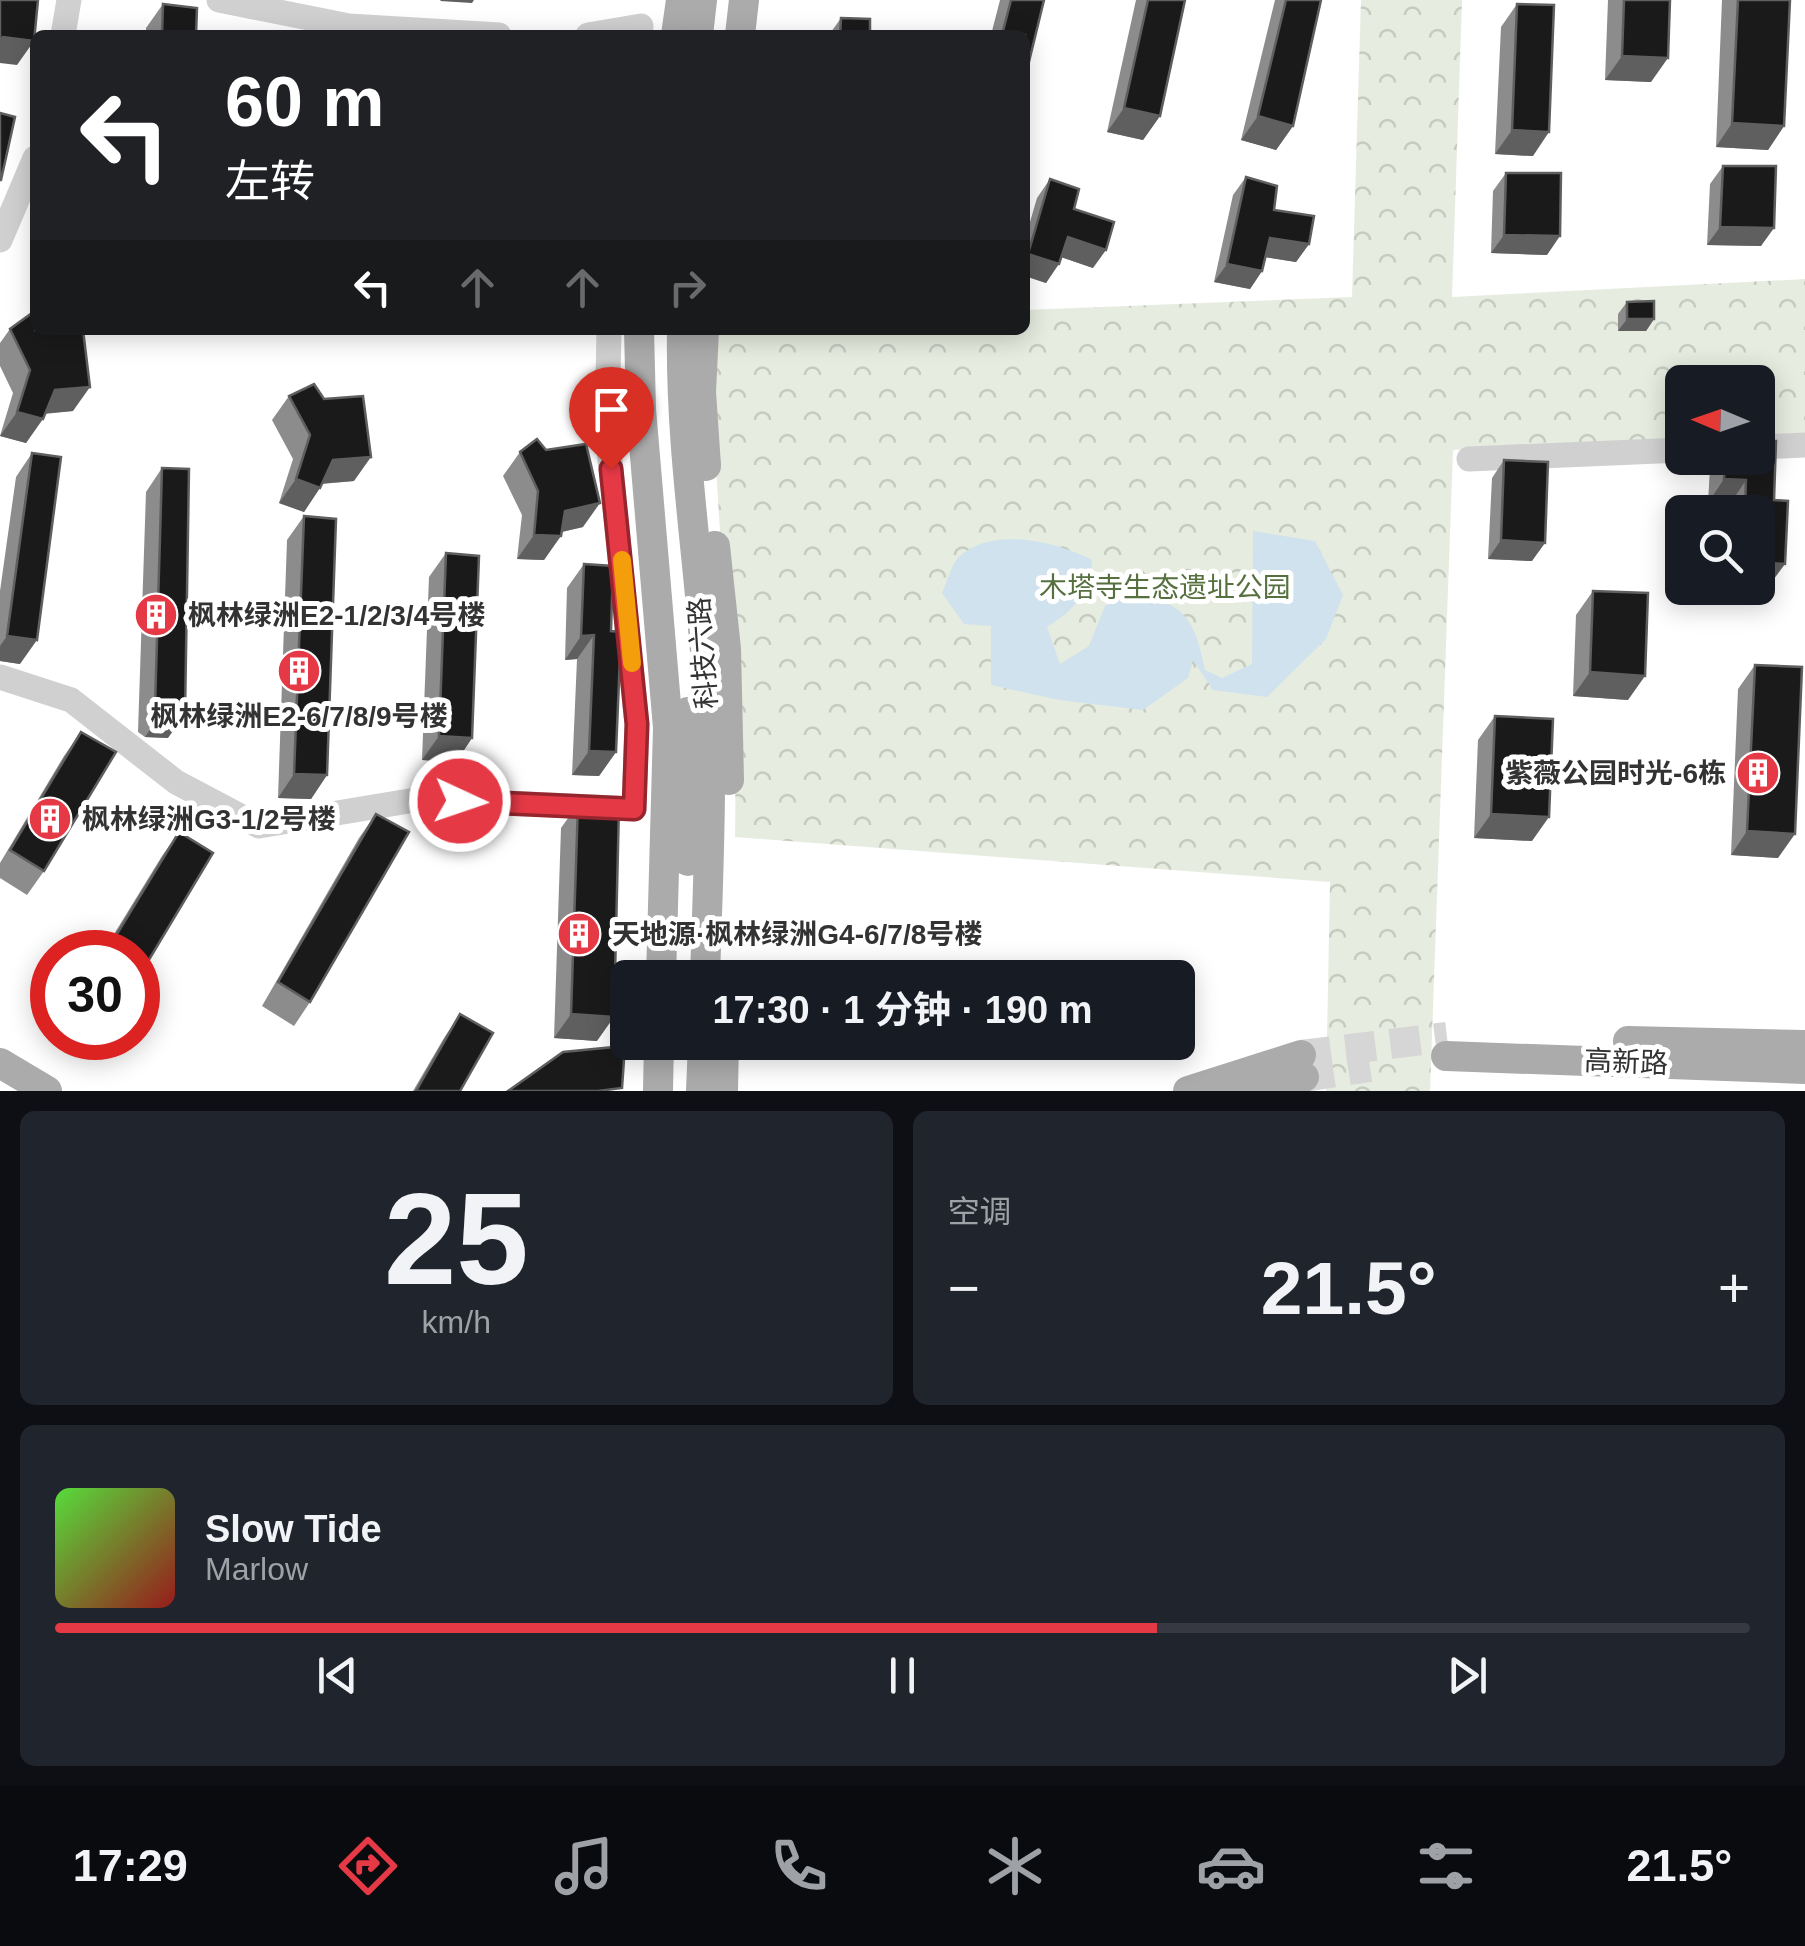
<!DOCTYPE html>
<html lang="zh">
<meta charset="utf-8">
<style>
body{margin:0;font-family:Arial,"Noto Sans SC",sans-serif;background:#20242c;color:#f1f3f6;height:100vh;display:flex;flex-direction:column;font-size:38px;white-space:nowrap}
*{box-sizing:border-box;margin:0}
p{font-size:32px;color:#9ea1a6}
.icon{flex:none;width:55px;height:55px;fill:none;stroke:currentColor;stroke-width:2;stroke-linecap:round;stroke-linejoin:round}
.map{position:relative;height:1091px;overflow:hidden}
.side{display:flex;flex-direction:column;gap:20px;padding:20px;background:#0d0f14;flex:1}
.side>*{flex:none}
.banner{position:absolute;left:30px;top:30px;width:1000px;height:305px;border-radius:15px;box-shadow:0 5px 25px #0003;background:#202124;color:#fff;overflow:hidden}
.needle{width:65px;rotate:272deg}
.fabs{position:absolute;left:1665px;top:365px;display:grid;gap:20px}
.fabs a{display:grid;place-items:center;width:110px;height:110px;border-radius:15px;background:#171b24;box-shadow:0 5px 25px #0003;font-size:50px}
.speed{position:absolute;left:30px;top:930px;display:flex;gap:20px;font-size:50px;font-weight:700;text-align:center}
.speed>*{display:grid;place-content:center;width:130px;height:130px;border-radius:50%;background:#171b24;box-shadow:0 5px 25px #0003;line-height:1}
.speed .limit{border:15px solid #d22;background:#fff;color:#111}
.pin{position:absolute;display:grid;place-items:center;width:85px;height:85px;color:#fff;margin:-102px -42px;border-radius:50% 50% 50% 0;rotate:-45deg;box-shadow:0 0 10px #0007}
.pin .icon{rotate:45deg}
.me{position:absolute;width:110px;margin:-55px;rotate:93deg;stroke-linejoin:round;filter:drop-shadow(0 0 8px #0008)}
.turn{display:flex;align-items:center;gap:35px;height:210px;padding:0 30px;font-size:45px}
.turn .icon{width:130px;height:130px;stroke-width:2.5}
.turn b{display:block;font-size:70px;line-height:85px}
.lanes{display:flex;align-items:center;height:95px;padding:0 30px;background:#0003;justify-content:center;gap:50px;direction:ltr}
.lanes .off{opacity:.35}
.big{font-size:75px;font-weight:700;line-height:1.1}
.side .widget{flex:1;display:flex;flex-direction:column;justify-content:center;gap:15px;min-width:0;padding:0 35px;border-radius:15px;background:#20242c}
.side .dial{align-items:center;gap:0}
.dial b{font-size:130px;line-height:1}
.song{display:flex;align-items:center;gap:30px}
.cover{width:120px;height:120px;border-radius:15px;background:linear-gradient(135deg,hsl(110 70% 55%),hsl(0 70% 35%))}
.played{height:10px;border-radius:5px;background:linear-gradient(90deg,#e63946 65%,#363941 65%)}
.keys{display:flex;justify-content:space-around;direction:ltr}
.heat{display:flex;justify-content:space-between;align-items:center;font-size:55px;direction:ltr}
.side .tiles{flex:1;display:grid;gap:20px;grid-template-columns:1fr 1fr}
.widget:last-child{grid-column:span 2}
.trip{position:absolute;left:610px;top:960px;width:585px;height:100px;border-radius:15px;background:#171b24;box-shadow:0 5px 25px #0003;font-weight:700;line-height:100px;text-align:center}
.tab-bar{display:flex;height:160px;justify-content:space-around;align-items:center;background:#090b0e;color:#9ea1a6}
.tab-bar .icon{width:70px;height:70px}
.tab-bar .active{color:#e63946}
.tab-bar b{font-size:45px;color:#f1f3f6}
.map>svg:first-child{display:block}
.park{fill:url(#park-crowns)}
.water{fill:#cfe2ee}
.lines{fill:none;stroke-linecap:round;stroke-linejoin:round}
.major-tunnel{stroke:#d6d6d6;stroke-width:30;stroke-dasharray:30 15;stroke-linecap:butt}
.minor{stroke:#d0d0d0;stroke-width:25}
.major{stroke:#ababab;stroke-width:30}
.wall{fill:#8c8c8c}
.shaded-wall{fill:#5f5f5f}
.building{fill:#1a1a1a;stroke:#5f5f5f;stroke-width:2.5}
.route-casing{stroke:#96252e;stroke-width:25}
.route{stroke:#e63946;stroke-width:18}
.slow{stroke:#f59e0b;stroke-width:18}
.labels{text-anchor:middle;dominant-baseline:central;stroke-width:10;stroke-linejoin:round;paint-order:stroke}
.park-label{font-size:28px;fill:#56703f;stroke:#fff}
.poi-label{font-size:28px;font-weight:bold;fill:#333;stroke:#fff;text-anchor:start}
.street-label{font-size:28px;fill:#333;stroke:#fff}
</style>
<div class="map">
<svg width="1805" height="1091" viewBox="0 0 1805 1091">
<defs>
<pattern id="park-crowns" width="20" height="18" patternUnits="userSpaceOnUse" patternTransform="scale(2.5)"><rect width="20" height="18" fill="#e6ecdf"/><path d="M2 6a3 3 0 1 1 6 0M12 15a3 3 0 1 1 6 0" fill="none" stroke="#c6cbc0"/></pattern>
</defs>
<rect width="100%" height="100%" fill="#fff"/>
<path class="park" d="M 1361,0 L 1462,0 L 1452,297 L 1805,279 L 1805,433 L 1758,435 L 1758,382 L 1682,382 L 1682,439 L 1453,450 L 1430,1091 L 1326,1091 L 1330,882 L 735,837 C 739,667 708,499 715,330 L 1025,330 L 1025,310 L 1352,297 Z"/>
<path class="water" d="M 1253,531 L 1315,541 L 1343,595 L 1326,639 L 1267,697 L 1213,690 L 1193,660 L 1188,678 L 1143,710 L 1059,700 L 991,685 L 991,626 L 964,624 L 942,593 C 947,583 951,565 958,558 C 991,525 1057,542 1092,560 C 1091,593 1074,610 1047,627 L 1060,664 L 1089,646 L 1105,606 L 1128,591 C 1183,604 1194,614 1205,670 L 1222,678 L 1252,664 Z"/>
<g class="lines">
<g class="major-tunnel">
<path d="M 1301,1055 L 1447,1037"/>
<path d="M 1304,1077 L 1370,1067"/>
</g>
<g class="minor">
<path d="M 219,0 L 349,26 L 499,35"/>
<path d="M 63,35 L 69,0"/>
<path d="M 588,35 L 641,26"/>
<path d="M 0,240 L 35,158"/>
<path d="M 1758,447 L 1805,445"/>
<path d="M 1469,459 L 1682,450"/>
<path d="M 0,677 L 71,700 L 176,782 L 259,826 L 421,799 L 634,809 L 637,725 L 607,430 L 609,330"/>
</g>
<g class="major">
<path d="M 676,35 L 681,0"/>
<path d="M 698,35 L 702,0"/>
<path d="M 740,35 L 744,0"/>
<path d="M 639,330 L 641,409 L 668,728 L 661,978"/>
<path d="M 682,330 C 680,443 698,552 706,665 C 714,769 708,873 705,978"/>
<path d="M 704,330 L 701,392 L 706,466"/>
<path d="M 715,546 L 726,649 L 729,780"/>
<path d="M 688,861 L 688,712"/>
<path d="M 1628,1041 L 1805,1045"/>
<path d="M 1446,1056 L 1805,1069"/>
<path d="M 0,1063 L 47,1091"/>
<path d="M 658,1091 L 659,1042"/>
<path d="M 701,1091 L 703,1042"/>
<path d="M 723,1091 L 724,1042"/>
<path d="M 1188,1091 L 1301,1055"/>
<path d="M 1251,1091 L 1304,1077"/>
</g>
</g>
<g class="wall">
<path d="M 1000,0 L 1044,0 L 1025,35 L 991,35 Z"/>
<path d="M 1136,0 L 1185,0 L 1160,116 L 1143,140 L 1107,132 Z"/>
<path d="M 1275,0 L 1321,0 L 1293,126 L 1276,150 L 1241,140 Z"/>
<path d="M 1608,0 L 1670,0 L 1651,82 L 1605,80 Z"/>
<path d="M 1722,0 L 1790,0 L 1784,126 L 1768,150 L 1716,147 Z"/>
<path d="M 163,4 L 196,35 L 146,35 L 146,28 Z"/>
<path d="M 1517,4 L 1533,156 L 1495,154 L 1501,27 Z"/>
<path d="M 841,18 L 870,35 L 829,35 Z"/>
<path d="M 1723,166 L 1761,246 L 1707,245 L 1710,184 Z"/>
<path d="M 1506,173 L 1547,255 L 1491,253 L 1493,191 Z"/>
<path d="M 1246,177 L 1274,210 L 1309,244 L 1296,262 L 1266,257 L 1262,271 L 1250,289 L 1214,282 L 1233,195 Z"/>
<path d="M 1050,179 L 1074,209 L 1093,268 L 1061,257 L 1046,283 L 1025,276 L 1025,239 L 1037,198 Z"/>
<path d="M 1627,302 L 1654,319 L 1646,331 L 1618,331 L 1618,314 Z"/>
<path d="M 10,329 L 73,411 L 45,414 L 26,443 L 0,436 L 13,393 L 0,366 L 0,343 Z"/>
<path d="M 289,396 L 354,481 L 322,484 L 304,512 L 279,503 L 293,459 L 272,420 Z"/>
<path d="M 520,452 L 583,527 L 562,532 L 544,560 L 517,559 L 522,515 L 503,476 Z"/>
<path d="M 32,453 L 20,664 L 0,661 L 0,591 L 16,477 Z"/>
<path d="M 1716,458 L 1758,458 L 1774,500 L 1768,587 L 1758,512 L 1729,512 L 1730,504 L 1708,503 L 1710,467 Z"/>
<path d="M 1504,460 L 1532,561 L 1488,559 L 1492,478 Z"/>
<path d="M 162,468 L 168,738 L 145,737 L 138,732 L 146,492 Z"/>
<path d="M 304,516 L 327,775 L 311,799 L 278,798 L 287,540 Z"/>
<path d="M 446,553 L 472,738 L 456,762 L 422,760 L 429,577 Z"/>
<path d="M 584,564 L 611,631 L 616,752 L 599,776 L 572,775 L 577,659 L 565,660 L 567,588 Z"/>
<path d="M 1593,591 L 1628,700 L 1573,696 L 1576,615 Z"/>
<path d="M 1755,665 L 1778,858 L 1731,855 L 1738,689 Z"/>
<path d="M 1495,716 L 1532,841 L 1474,838 L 1478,740 Z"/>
<path d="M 81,732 L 44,871 L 27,895 L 0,878 L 0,863 L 64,756 Z"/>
<path d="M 578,804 L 597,1041 L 554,1038 L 561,828 Z"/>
<path d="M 376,814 L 310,1002 L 294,1026 L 262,1006 L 359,838 Z"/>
<path d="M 179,832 L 138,952 L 103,952 L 162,856 Z"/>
<path d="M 460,1014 L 460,1091 L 413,1091 L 444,1038 Z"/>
</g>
<g class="shaded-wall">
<path d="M 441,0 L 474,0 L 472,3 L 440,1 Z"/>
<path d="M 3,37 L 34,41 L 17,65 L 0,63 L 0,41 Z"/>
<path d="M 1622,56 L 1668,58 L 1651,82 L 1605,80 Z"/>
<path d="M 1124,108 L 1160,116 L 1143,140 L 1107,132 Z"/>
<path d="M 1258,116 L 1293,126 L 1276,150 L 1241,140 Z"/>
<path d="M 1732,123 L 1784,126 L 1768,150 L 1716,147 Z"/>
<path d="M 1512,130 L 1549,132 L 1533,156 L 1495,154 Z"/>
<path d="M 1720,227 L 1774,228 L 1761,246 L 1707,245 Z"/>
<path d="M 1504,235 L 1560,236 L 1547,255 L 1491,253 Z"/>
<path d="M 1068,237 L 1106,250 L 1093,268 L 1055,255 Z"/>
<path d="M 1270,238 L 1309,244 L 1296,262 L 1257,256 Z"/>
<path d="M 1028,254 L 1059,264 L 1046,283 L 1025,276 L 1025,259 Z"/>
<path d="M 1227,264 L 1262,271 L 1250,289 L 1214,282 Z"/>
<path d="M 1627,319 L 1654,319 L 1646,331 L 1618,331 Z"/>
<path d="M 90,387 L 73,411 L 38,414 L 55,390 Z"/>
<path d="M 17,412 L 43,419 L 26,443 L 0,436 Z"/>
<path d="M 371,457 L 354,481 L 316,484 L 333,460 Z"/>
<path d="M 296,479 L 320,488 L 304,512 L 279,503 Z"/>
<path d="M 1724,479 L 1746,480 L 1730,504 L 1708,503 Z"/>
<path d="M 600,503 L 583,527 L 548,535 L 565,511 Z"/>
<path d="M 534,535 L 561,536 L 544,560 L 517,559 Z"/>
<path d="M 1501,540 L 1545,543 L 1532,561 L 1488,559 Z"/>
<path d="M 1758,562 L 1785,564 L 1768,587 L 1758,587 Z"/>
<path d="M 594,635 L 577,659 L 565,660 L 581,636 Z"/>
<path d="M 7,636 L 37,640 L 20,664 L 0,661 L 0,646 Z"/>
<path d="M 1590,672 L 1645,676 L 1628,700 L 1573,696 Z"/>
<path d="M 162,713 L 185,714 L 168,738 L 145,737 Z"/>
<path d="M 439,736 L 472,738 L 456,762 L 422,760 Z"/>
<path d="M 589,751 L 616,752 L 599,776 L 572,775 Z"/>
<path d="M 294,774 L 327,775 L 311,799 L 278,798 Z"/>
<path d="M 1491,814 L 1549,817 L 1532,841 L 1474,838 Z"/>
<path d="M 1747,831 L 1795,834 L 1778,858 L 1731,855 Z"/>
<path d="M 571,1014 L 614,1017 L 597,1041 L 554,1038 Z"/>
</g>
<g class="building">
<path d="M 0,0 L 38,0 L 34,41 L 3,37 L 0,41 Z"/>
<path d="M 1011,0 L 1044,0 L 1025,78 L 1025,35 L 1002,35 Z"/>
<path d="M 1148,0 L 1185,0 L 1160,116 L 1124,108 Z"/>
<path d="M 1286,0 L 1321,0 L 1293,126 L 1258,116 Z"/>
<path d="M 1624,0 L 1670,0 L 1668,58 L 1622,56 Z"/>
<path d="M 1738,0 L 1790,0 L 1784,126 L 1732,123 Z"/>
<path d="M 163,4 L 197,8 L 196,35 L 162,35 Z"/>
<path d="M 1517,4 L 1554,5 L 1549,132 L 1512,130 Z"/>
<path d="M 841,18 L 870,19 L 870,35 L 840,35 Z"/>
<path d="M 0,113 L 15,117 L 1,180 L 0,180 Z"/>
<path d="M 1723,166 L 1776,166 L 1774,228 L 1720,227 Z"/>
<path d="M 1506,173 L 1561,173 L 1560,236 L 1504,235 Z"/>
<path d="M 1246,177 L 1277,186 L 1274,210 L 1314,216 L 1309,244 L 1270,238 L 1262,271 L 1227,264 Z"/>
<path d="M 1050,179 L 1079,189 L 1074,209 L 1114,222 L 1106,250 L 1068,237 L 1059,264 L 1028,254 Z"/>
<path d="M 1654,301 L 1654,319 L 1627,319 L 1627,302 Z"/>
<path d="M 32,313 L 35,317 L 35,330 L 83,330 L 90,387 L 55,390 L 43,419 L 17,412 L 30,370 L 10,329 Z"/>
<path d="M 314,384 L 324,399 L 363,396 L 371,457 L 333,460 L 320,488 L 296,479 L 310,435 L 289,396 Z"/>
<path d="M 537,439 L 546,450 L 586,444 L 600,503 L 565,511 L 561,536 L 534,535 L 538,491 L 520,452 Z"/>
<path d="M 1776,441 L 1774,500 L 1788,501 L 1785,564 L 1758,562 L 1758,512 L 1745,512 L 1746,480 L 1724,479 L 1726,458 L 1758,458 L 1758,442 Z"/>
<path d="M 32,453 L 61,457 L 37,640 L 7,636 Z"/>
<path d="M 1504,460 L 1548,462 L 1545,543 L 1501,540 Z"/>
<path d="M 162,468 L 189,469 L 185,714 L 162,713 L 155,708 Z"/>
<path d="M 304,516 L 336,519 L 327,775 L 294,774 Z"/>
<path d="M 446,553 L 479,556 L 472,738 L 439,736 Z"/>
<path d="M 584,564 L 613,566 L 611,631 L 621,632 L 616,752 L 589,751 L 594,635 L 581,636 Z"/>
<path d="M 1593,591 L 1648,593 L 1645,676 L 1590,672 Z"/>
<path d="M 1755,665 L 1802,667 L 1795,834 L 1747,831 Z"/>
<path d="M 1495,716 L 1553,719 L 1549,817 L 1491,814 Z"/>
<path d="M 81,732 L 116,752 L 44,871 L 10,850 Z"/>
<path d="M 578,804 L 619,806 L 614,1017 L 571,1014 Z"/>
<path d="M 376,814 L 409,832 L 310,1002 L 278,982 Z"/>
<path d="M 179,832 L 213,853 L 138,978 L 138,952 L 106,952 Z"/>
<path d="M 460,1014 L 493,1033 L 460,1091 L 416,1091 Z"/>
<path d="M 625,1046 L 622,1088 L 598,1091 L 508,1091 L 563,1052 Z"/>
</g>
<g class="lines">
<g class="route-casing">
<path id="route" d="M 460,801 L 634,809 L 637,724 L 611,469"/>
</g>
<use href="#route" class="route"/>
<path class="slow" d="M 622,560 L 632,663"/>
</g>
<defs>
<g id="building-disc" transform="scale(2.25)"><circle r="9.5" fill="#e63946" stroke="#fff"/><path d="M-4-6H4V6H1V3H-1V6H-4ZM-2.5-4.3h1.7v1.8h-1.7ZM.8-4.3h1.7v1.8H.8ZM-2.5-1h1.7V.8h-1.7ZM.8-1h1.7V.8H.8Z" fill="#fff"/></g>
</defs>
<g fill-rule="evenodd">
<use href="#building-disc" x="156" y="615"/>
<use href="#building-disc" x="299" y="671"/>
<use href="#building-disc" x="1758" y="773"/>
<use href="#building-disc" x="50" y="819"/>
<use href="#building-disc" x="579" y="934"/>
</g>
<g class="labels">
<g class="park-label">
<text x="1165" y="587">木塔寺生态遗址公园</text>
</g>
<g class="poi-label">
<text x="188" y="615">枫林绿洲E2-1/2/3/4号楼</text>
<text x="299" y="716" text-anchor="middle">枫林绿洲E2-6/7/8/9号楼</text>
<text x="1726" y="773" text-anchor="end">紫薇公园时光-6栋</text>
<text x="82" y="819">枫林绿洲G3-1/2号楼</text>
<text x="612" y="934">天地源·枫林绿洲G4-6/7/8号楼</text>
</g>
<g class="street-label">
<text transform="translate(703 653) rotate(-94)">科技六路</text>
<text transform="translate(1626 1062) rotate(2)">高新路</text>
</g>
</g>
</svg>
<div class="fabs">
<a><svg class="needle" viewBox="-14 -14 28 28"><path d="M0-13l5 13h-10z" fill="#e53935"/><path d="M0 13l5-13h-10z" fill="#9ea1a6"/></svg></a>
<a><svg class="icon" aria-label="search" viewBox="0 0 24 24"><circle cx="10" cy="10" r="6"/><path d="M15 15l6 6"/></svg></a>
</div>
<div class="speed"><div class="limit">30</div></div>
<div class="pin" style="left:611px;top:469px;background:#d93025"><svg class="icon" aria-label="arrive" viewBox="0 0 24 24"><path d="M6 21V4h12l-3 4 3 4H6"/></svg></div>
<svg class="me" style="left:460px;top:801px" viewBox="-20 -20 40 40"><circle r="17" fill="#e63946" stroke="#fff" stroke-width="3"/><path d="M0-11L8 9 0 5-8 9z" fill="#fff"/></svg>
<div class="trip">17:30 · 1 分钟 · 190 m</div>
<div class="banner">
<div class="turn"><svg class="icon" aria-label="left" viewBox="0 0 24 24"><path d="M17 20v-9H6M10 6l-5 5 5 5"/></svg><div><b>60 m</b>左转</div></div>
<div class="lanes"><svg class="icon" aria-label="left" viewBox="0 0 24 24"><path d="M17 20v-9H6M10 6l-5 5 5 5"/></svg><svg class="icon off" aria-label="ahead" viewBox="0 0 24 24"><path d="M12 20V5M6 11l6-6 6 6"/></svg><svg class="icon off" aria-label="ahead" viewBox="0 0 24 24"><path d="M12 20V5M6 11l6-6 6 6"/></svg><svg class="icon off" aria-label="right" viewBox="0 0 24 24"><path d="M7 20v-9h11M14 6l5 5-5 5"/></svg></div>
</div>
</div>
<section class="side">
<div class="tiles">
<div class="widget dial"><b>25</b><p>km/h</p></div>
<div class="widget"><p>空调</p>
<div class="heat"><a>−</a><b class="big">21.5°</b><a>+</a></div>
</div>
<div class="widget">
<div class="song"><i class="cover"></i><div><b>Slow Tide</b><p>Marlow</p></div></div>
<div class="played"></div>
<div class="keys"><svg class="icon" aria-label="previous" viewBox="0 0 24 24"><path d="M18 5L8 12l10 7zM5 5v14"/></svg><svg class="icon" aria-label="pause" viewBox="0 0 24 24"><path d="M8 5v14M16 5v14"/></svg><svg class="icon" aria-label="next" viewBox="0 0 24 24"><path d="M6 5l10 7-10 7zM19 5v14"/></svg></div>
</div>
</div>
</section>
<nav class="tab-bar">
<b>17:29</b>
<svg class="icon active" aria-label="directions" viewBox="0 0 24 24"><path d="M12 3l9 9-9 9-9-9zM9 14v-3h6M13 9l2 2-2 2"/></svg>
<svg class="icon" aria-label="music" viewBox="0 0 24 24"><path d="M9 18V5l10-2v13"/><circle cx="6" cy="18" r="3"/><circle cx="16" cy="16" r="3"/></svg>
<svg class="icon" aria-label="phone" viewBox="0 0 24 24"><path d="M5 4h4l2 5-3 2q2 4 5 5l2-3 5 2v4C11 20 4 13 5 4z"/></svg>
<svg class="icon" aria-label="climate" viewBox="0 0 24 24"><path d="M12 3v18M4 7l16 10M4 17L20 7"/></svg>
<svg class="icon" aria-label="car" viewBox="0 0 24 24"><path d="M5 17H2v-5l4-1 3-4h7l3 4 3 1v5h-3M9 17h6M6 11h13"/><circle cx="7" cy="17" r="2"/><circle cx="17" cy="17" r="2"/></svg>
<svg class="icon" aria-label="filters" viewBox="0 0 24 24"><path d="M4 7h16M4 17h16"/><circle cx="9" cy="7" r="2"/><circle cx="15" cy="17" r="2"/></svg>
<b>21.5°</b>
</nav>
